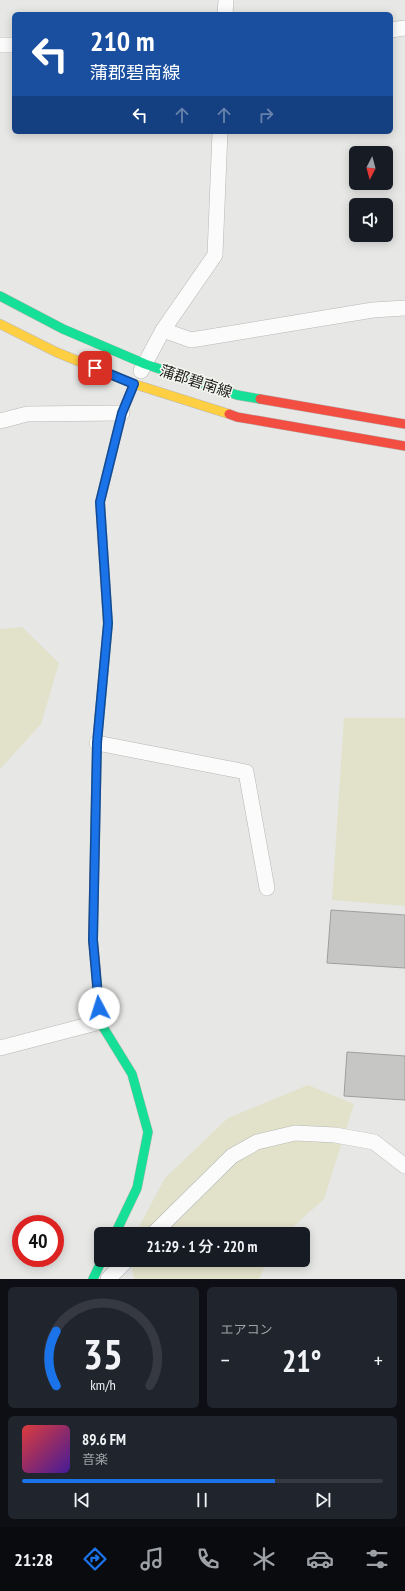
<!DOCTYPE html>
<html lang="ja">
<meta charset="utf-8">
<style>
body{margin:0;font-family:"PT Sans Narrow","Noto Sans JP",sans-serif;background:#20242c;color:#f1f3f6;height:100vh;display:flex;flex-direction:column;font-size:15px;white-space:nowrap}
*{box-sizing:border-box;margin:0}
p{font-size:13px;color:#9ea1a6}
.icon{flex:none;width:22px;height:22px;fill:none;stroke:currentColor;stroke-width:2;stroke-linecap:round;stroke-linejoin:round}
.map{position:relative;height:1279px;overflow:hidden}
.drawer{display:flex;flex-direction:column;gap:8px;padding:8px;background:#0d0f14;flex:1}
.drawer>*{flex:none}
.banner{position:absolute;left:12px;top:12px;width:381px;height:122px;border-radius:6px;box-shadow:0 2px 10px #0003;background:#1a4fa0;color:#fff;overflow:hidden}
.needle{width:26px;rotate:186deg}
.buttons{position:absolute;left:349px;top:146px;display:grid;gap:8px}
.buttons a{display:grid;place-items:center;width:44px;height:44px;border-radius:6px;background:#171b24;box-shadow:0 2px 10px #0003;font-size:20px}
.speed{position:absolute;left:12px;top:1215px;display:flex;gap:8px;font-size:20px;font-weight:700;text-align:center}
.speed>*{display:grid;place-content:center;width:52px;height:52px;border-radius:50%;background:#171b24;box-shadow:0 2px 10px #0003;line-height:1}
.speed .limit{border:6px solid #d22;background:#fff;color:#111}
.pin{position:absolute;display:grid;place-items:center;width:34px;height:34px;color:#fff;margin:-17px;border-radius:8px;box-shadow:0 2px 6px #0006}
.me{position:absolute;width:44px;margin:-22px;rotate:355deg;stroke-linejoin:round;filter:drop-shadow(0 0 3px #0008)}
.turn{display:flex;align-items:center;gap:14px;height:84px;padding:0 12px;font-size:18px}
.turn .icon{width:52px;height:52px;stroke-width:2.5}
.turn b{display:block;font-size:28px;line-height:34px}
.lanes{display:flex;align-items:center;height:38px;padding:0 12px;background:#0003;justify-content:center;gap:20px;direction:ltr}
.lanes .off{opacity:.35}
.big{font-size:30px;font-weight:600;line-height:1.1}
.drawer .widget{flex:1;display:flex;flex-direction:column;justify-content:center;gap:6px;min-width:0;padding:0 14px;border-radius:6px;background:#20242c}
.drawer .dial{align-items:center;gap:0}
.dial svg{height:104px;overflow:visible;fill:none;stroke:#363941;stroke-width:7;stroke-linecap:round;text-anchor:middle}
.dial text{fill:#f1f3f6;stroke:none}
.song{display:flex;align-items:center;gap:12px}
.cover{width:48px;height:48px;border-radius:6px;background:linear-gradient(135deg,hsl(0 70% 55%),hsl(260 70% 35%))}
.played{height:4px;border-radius:2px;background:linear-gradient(90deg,#1a73e8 70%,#363941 70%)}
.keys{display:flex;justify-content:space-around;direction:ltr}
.heat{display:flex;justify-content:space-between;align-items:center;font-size:22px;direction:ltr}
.drawer .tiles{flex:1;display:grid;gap:8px;grid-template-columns:1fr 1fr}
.widget:last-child{grid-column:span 2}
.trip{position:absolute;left:94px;top:1227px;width:216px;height:40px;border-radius:6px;background:#171b24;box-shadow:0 2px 10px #0003;font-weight:600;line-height:40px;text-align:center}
.tabs{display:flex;height:64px;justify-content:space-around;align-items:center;background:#090b0e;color:#9ea1a6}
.tabs .icon{width:28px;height:28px}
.tabs .current{color:#1a73e8}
.tabs b{font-size:18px;color:#f1f3f6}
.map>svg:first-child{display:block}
.green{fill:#e2e2cb}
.building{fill:#c6c6c4;stroke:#9e9e9c}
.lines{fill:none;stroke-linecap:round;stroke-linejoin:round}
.street-casing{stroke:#b7b7b5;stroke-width:16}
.fast-casing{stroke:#b7b7b5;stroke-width:10}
.slow-casing{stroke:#b7b7b5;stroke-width:10}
.jam-casing{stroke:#b7b7b5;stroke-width:10}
.street{stroke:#fbfbfb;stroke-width:15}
.fast{stroke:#16e098;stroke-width:9}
.slow{stroke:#ffcf43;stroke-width:9}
.jam{stroke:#f24e42;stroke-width:9}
.route-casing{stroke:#114b97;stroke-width:10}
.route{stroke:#1a73e8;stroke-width:7}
.labels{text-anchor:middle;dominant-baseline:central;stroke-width:3;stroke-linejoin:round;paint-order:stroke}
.street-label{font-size:15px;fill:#1d1d1b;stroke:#f5f5f1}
</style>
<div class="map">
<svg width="405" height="1279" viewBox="0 0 405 1279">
<rect width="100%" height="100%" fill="#e7e7e5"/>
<g class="green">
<path d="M 22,627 L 59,663 L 41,724 L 0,769 L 0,629 Z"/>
<path d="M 344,718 L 405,718 L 405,906 L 332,900 Z"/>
<path d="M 308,1085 L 354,1104 L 324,1199 L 285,1234 L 135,1234 L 165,1178 L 228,1118 Z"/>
<path d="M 131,1260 L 268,1260 L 259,1279 L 134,1279 Z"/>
</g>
<g class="building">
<path d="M 331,910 L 405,915 L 405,968 L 327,963 Z"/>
<path d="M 347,1052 L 405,1056 L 405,1100 L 344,1096 Z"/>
</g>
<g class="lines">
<g class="street-casing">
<g id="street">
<path d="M 225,14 L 226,0"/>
<path d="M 391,30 L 405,28"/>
<path d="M 0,45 L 14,45"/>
<path d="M 163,330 L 191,340 L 373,310 L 405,308"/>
<path d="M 141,371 L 163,330 L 215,255 L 220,132"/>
<path d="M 0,421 L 27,414 L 122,413"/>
<path d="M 97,743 L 246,772 L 267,888"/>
<path d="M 0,1048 L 100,1022"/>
<path d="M 153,1234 L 232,1156 L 257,1142 L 295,1133 L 335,1135 L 374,1142 L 405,1166"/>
<path d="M 108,1279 L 127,1260"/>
</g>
</g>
<g class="fast-casing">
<g id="fast">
<path d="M 0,296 L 63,329 L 145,364 L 237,395 L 260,399"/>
<path d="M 95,836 L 97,743 L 108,625"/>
<path d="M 96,971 L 100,1022 L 132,1074 L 148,1132 L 137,1188 L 115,1234"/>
<path d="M 93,1279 L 102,1260"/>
</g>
</g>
<g class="slow-casing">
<g id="slow">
<path d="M 0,324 L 56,352 L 134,384 L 229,414"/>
<path d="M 108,625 L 100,502 L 122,413 L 134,384"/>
</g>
</g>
<g class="jam-casing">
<g id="jam">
<path d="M 260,399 L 405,424"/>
<path d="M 229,414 L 237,417 L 405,446"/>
<path d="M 95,836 L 93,940 L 96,971"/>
</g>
</g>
<use href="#street" class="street"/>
<use href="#fast" class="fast"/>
<use href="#slow" class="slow"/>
<use href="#jam" class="jam"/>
</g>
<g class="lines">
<g class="route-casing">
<path id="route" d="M 95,368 L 134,384 L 122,413 L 100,502 L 108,623 L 97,743 L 93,940 L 99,1008"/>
</g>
<use href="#route" class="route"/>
</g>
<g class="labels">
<g class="street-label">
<text transform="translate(196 381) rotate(18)">蒲郡碧南線</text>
</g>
</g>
</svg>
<div class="buttons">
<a><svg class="needle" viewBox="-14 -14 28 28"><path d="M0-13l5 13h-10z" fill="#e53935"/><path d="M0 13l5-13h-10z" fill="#9ea1a6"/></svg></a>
<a><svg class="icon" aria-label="sound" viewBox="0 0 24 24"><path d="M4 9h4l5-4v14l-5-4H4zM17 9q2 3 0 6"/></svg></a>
</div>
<div class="speed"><div class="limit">40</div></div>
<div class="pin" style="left:95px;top:368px;background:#d93025"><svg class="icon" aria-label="arrive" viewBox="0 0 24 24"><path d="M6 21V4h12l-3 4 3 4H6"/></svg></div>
<svg class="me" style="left:99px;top:1008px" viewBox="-20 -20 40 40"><circle r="19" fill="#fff"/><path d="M0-13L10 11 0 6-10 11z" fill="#1a73e8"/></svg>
<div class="trip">21:29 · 1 分 · 220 m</div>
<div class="banner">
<div class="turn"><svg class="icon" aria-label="left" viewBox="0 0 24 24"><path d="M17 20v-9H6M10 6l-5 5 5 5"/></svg><div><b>210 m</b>蒲郡碧南線</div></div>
<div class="lanes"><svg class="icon" aria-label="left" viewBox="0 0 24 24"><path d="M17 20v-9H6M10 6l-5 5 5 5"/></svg><svg class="icon off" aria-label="ahead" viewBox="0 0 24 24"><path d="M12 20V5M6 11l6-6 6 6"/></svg><svg class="icon off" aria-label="ahead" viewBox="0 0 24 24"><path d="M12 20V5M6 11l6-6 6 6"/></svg><svg class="icon off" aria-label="right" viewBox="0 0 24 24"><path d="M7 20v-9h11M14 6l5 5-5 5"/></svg></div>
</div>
</div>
<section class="drawer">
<div class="tiles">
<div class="widget dial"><svg viewBox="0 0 100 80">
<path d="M14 69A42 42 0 1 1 86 69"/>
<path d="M14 69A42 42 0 0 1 14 27" stroke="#1a73e8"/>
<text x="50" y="56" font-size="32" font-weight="700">35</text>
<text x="50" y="72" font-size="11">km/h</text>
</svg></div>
<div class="widget"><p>エアコン</p>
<div class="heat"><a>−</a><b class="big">21°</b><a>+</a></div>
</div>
<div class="widget">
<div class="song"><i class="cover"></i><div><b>89.6 FM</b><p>音楽</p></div></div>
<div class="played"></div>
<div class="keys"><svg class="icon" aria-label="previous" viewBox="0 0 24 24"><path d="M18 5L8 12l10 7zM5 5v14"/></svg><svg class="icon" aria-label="pause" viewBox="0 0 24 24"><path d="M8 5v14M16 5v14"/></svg><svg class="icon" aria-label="next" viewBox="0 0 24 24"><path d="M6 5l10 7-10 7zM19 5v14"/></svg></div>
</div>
</div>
</section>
<nav class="tabs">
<b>21:28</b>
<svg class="icon current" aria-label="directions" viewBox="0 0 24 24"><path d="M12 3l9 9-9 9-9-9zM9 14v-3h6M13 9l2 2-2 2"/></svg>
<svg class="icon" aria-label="music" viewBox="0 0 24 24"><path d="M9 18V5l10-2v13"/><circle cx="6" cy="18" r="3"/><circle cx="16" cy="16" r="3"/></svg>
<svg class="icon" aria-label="phone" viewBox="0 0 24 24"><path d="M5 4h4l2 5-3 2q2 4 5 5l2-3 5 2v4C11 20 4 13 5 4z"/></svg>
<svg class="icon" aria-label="climate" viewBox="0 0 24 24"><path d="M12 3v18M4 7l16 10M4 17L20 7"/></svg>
<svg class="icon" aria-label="car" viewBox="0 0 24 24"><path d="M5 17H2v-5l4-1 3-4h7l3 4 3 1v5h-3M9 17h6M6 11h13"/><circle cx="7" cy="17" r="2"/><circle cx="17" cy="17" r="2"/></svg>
<svg class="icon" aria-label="filters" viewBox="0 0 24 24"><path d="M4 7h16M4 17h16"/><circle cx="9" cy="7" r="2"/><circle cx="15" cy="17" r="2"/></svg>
</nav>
